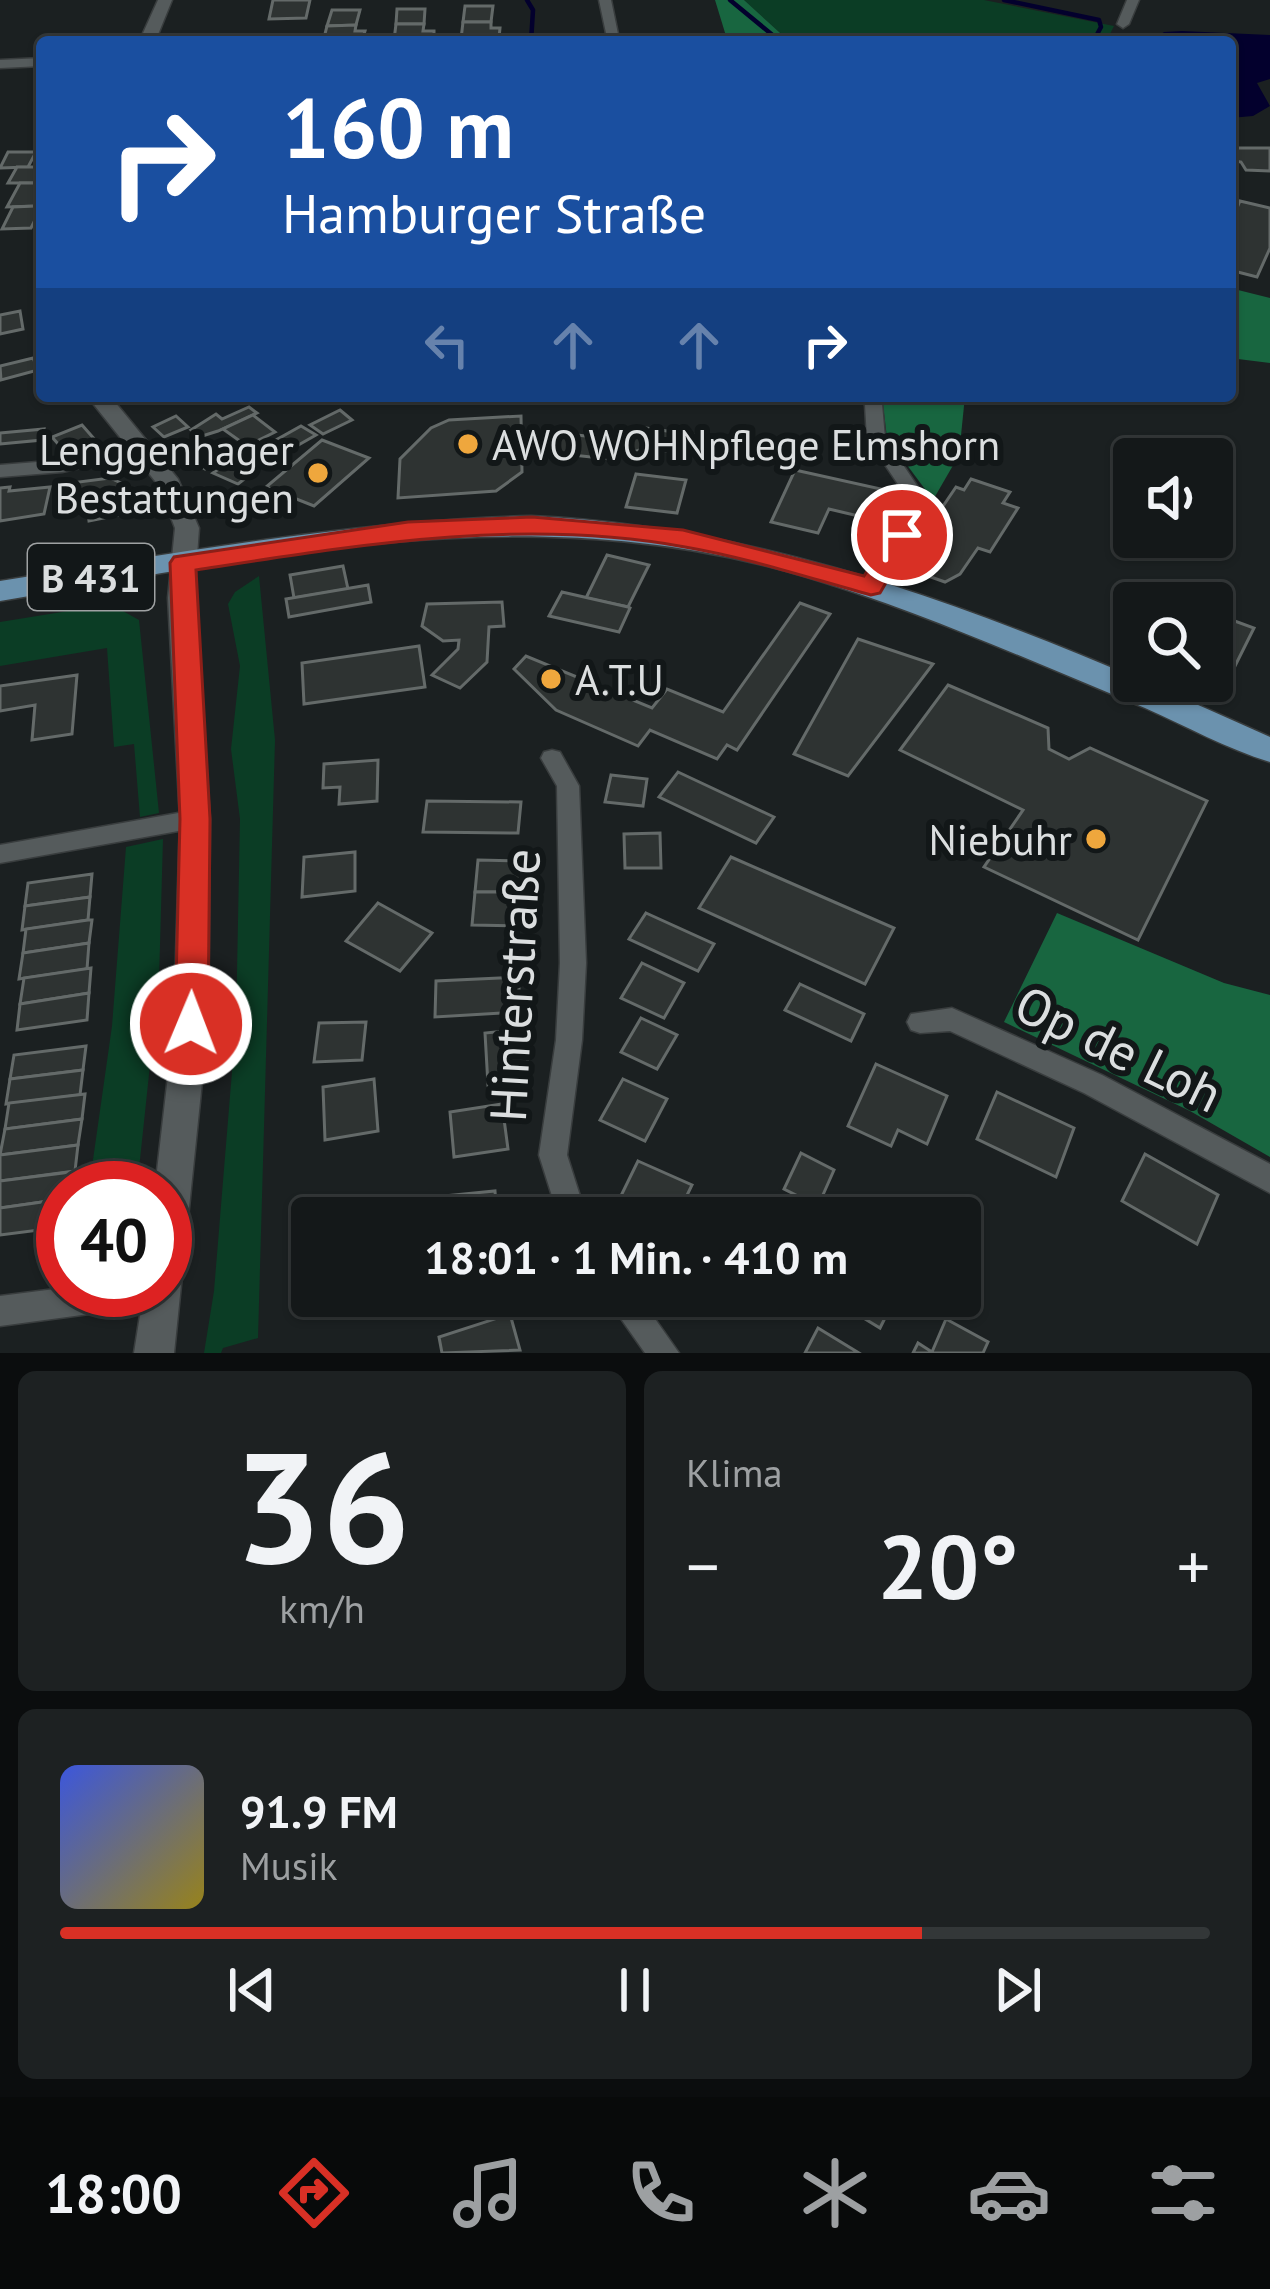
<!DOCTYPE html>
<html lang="de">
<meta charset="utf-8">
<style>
body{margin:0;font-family:"PT Sans",sans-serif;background:#1d2122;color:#f1f3f6;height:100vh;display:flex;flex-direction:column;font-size:45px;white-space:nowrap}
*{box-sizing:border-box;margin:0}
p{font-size:39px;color:#9da0a2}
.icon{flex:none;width:66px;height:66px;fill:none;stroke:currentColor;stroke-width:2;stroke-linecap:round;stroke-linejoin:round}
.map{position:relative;height:1353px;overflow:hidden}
.side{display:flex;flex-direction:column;gap:18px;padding:18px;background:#0b0d0e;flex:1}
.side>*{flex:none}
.banner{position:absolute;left:36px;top:36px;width:1200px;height:366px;border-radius:12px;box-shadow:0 3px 9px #0004,0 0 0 3px #333738;background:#1a4fa0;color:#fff;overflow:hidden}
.buttons{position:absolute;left:1113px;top:438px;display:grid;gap:24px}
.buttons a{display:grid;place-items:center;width:120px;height:120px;border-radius:12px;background:#141819;box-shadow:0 3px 9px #0004,0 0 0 3px #333738;font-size:60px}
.speed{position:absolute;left:36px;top:1161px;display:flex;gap:24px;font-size:60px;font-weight:700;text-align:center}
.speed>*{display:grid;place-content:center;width:156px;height:156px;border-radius:50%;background:#141819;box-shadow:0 3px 9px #0004,0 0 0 3px #333738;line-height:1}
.speed .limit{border:18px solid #d22;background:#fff;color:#111}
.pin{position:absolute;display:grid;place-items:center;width:102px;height:102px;color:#fff;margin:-51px;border:6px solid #fff;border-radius:50%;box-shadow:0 3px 12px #0007}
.me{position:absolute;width:132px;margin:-66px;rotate:1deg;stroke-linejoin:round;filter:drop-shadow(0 0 9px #0008)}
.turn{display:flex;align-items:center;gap:42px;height:252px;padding:0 48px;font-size:54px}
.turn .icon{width:156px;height:156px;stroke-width:2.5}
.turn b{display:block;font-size:84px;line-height:102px}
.lanes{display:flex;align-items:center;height:114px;padding:0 48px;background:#0003;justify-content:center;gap:60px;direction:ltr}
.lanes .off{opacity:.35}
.big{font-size:90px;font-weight:800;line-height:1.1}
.side .widget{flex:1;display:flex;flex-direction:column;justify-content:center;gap:18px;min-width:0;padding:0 42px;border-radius:18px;background:#1d2122}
.side .dial{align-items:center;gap:0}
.dial b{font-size:156px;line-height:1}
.song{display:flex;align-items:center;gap:36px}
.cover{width:144px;height:144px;border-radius:18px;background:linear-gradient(135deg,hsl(230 70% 55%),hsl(50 70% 35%))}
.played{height:12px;border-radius:6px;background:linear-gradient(90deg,#d93025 75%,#333738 75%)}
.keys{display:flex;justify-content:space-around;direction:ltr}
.heat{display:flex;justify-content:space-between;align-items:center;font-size:66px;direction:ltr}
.side .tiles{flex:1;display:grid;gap:18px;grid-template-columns:1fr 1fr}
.widget:last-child{grid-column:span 2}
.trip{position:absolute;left:291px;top:1197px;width:690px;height:120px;border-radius:12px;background:#141819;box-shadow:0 3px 9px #0004,0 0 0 3px #333738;font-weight:800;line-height:120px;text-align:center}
.menu{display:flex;height:192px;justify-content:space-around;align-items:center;background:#080a0a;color:#9da0a2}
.menu .icon{width:84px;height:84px}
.menu .selected{color:#d93025}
.menu b{font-size:54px;color:#f1f3f6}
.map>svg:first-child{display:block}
.green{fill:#0b3d25}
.forest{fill:#186640}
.water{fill:#03002d}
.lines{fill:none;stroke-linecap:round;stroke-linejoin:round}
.stream{stroke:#03002d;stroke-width:4.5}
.building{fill:#2e3332;stroke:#646a69;stroke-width:3}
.minor-casing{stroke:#393d3e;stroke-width:3}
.tertiary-casing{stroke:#393d3e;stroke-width:3}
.primary-casing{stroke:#393d3e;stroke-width:3}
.minor{fill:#555b5c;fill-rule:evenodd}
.tertiary{fill:#555b5c;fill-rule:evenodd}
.primary{fill:#6b92ae;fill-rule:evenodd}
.route{fill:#d93025;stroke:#8d1f18;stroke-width:3}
.poi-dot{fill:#efa73d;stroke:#121718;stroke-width:4.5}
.labels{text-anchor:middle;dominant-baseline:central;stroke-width:12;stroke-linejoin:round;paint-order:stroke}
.shield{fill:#121718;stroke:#9fa2a3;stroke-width:3}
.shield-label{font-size:39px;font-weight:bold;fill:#dbdedf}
.poi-label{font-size:42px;fill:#dbdedf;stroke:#121718;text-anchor:start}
.near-street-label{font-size:51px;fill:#dbdedf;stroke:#121718}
</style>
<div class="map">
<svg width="1270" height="1353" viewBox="0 0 1270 1353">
<rect width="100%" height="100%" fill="#1b2021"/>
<g class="green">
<path d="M 744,0 L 984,0 L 1114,26 L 1106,42 L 790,42 Z"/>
<path d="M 259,576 L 275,740 L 258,1338 L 223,1348 L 221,1353 L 204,1353 L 214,1291 L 236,1023 L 240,819 L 231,749 L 240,666 L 228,604 L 235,592 Z"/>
<path d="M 93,607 L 121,610 L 139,620 L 159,813 L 140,817 L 134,744 L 114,747 L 107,648 L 0,666 L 0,622 Z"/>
<path d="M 163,839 L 159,980 L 137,1188 L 89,1188 L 112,1026 L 126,847 Z"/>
</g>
<g class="forest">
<path d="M 715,0 L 744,0 L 790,42 L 767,42 L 760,34 L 726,36 Z"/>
<path d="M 1230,288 L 1270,298 L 1270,363 L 1230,358 Z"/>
<path d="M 882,396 L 965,396 L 959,455 L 933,500 L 887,438 Z"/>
<path d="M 1057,913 L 1224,983 L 1270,995 L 1270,1157 L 1190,1111 L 1004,1022 Z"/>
</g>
<path class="water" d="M 1182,31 L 1270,35 L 1270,79 L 1257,83 L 1270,106 L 1253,116 L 1230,118 L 1230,42 L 1150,42 L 1164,32 Z"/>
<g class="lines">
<g class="stream">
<path d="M 527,0 L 533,10 L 531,42"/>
<path d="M 730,0 L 781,42"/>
<path d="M 1004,0 L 1099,20 L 1101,27 L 1093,42"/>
</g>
</g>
<g class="building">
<path d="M 310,0 L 306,18 L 269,19 L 273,0 Z"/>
<path d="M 465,6 L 493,6 L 491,22 L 463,22 Z"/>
<path d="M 397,9 L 425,9 L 424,24 L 396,24 Z"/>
<path d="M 332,10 L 360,10 L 356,25 L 327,26 Z"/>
<path d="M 463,22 L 491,22 L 491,28 L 500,28 L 499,38 L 461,39 Z"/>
<path d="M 396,24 L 424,24 L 423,31 L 434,31 L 434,39 L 394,40 Z"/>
<path d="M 356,25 L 355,31 L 365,31 L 362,41 L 323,42 L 327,26 Z"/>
<path d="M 1230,148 L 1270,148 L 1270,171 L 1246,170 L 1241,162 L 1230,160 Z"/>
<path d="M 8,152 L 36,152 L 28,167 L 0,168 Z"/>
<path d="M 17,167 L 42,167 L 39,183 L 8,183 Z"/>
<path d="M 20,183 L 42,183 L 36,206 L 7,207 Z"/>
<path d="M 1240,201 L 1270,208 L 1270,248 L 1257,277 L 1230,270 L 1234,213 L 1230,206 L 1237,208 Z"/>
<path d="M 36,206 L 42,206 L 31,228 L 2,229 L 13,207 Z"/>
<path d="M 20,311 L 23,329 L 0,334 L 0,315 Z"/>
<path d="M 33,358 L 38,370 L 1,380 L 0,366 Z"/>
<path d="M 249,407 L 257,413 L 218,431 L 199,437 L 191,430 L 216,414 L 222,419 Z"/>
<path d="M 340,410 L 352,420 L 323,434 L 310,425 Z"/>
<path d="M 253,415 L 275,432 L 247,446 L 223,429 Z"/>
<path d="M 176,416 L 188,427 L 164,437 L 153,427 Z"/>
<path d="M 521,416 L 522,472 L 496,491 L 398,498 L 400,459 L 431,428 L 449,420 Z"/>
<path d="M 82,425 L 96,441 L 66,453 L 52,437 Z"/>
<path d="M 301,426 L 316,435 L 265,464 L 251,454 Z"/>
<path d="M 646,428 L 695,435 L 689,454 L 646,448 L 610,459 L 553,453 L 560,433 L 610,439 Z"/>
<path d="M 44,429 L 42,440 L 0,444 L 0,433 Z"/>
<path d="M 322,440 L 369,458 L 314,506 L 266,487 Z"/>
<path d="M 209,446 L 226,455 L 205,469 L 187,459 Z"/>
<path d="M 233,459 L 257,469 L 238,484 L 213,473 Z"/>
<path d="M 795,470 L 899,493 L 888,523 L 829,509 L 818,533 L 771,522 Z"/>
<path d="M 636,474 L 686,480 L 677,513 L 626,507 Z"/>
<path d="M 110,478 L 121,483 L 128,513 L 89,521 L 87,506 L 60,505 L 63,484 Z"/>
<path d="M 971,479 L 1010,492 L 1003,503 L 1018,508 L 990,552 L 978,548 L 960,574 L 945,582 L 914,571 L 908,557 L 912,552 L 956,487 L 964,490 Z"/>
<path d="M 10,487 L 9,491 L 50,487 L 44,514 L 0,521 L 0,488 Z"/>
<path d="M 607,555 L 649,565 L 628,607 L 586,598 Z"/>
<path d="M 343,566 L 348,589 L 294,598 L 290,575 Z"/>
<path d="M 368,585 L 371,602 L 289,617 L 286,599 Z"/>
<path d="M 562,592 L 628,607 L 630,608 L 619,632 L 549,616 Z"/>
<path d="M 502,602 L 504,626 L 489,627 L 487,662 L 460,688 L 432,675 L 458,649 L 459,640 L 443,641 L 422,626 L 427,604 Z"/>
<path d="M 800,603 L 830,614 L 737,750 L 727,745 L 717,759 L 650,730 L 638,746 L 556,710 L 514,669 L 526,656 L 652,708 L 667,689 L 723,712 Z"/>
<path d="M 1134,604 L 1134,643 L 1115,636 Z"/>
<path d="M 1221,616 L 1254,628 L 1225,686 L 1212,681 L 1212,634 Z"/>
<path d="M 858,639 L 933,664 L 848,776 L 794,754 Z"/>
<path d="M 419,646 L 425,687 L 304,704 L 302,663 Z"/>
<path d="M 77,675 L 72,734 L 32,740 L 35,705 L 0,711 L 0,686 Z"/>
<path d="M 948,685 L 1048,728 L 1049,749 L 1069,759 L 1090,748 L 1207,801 L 1138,940 L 984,867 L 1023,810 L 900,750 Z"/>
<path d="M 378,760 L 377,801 L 339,804 L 340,787 L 323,788 L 324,764 Z"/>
<path d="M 678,772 L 774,817 L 756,843 L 659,797 Z"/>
<path d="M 611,775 L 647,779 L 643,806 L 605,802 Z"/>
<path d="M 427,801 L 521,802 L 518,833 L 423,832 Z"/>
<path d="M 660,833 L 661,868 L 625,868 L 624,834 Z"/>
<path d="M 355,852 L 355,891 L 302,897 L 304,857 Z"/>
<path d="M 731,857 L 894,928 L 865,984 L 699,908 Z"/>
<path d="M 478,860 L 528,861 L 526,892 L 475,892 Z"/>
<path d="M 92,874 L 90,897 L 25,906 L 28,883 Z"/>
<path d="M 475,892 L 526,892 L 523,926 L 472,925 Z"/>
<path d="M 90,897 L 88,920 L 22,930 L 25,906 Z"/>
<path d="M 378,903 L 432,933 L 400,971 L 346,941 Z"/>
<path d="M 646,913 L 714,944 L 698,971 L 629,939 Z"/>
<path d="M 88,920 L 92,920 L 89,943 L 23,953 L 26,929 Z"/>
<path d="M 89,943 L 87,969 L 19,979 L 23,953 Z"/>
<path d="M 642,963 L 684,983 L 664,1018 L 621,998 Z"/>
<path d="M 91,968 L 89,993 L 20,1004 L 24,978 Z"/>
<path d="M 519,977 L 519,1012 L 435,1017 L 436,981 Z"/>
<path d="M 800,984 L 864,1014 L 851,1041 L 785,1010 Z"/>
<path d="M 89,993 L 87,1020 L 17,1030 L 20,1004 Z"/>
<path d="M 641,1018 L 677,1035 L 657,1069 L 621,1052 Z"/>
<path d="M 366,1022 L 362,1060 L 314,1062 L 319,1023 Z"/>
<path d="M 525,1029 L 529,1080 L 488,1085 L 485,1033 Z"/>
<path d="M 86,1046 L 83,1070 L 10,1079 L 14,1055 Z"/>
<path d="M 876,1064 L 947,1096 L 927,1144 L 898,1130 L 891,1146 L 848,1126 Z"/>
<path d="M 83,1070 L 80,1095 L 6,1104 L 10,1079 Z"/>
<path d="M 374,1079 L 378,1131 L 325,1140 L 323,1087 Z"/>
<path d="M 623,1079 L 667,1099 L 645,1141 L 600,1120 Z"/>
<path d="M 997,1092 L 1074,1128 L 1056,1177 L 977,1139 Z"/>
<path d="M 85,1094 L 82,1119 L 5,1129 L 9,1103 Z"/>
<path d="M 502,1104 L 508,1149 L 454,1157 L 450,1112 Z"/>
<path d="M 82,1119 L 78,1145 L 0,1155 L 5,1129 Z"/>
<path d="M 78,1145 L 75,1171 L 0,1181 L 0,1155 Z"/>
<path d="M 801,1153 L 834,1170 L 818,1206 L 784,1189 Z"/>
<path d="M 1145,1154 L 1218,1195 L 1197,1244 L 1122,1201 Z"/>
<path d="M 638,1161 L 692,1185 L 676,1218 L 626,1218 L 613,1212 Z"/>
<path d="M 79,1171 L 77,1188 L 63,1188 L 63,1199 L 0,1208 L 0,1181 Z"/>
<path d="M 495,1191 L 497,1218 L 424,1218 L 423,1198 Z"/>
<path d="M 63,1199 L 63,1227 L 0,1235 L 0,1208 Z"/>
<path d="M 371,1208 L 371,1218 L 312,1218 L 312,1296 L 368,1298 L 306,1304 L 312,1213 Z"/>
<path d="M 658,1296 L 700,1296 L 673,1317 Z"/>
<path d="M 836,1296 L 896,1296 L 880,1328 L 834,1300 Z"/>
<path d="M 510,1314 L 520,1350 L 442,1353 L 439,1337 Z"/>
<path d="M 946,1319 L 988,1342 L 983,1353 L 913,1353 L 918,1343 L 932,1352 Z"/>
<path d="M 818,1328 L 859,1353 L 805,1353 Z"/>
</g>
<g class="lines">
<g class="minor-casing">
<g id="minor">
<path d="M 599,0 L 611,0 L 618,34 L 609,42 L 596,42 L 606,33 Z"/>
<path d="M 1127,0 L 1139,0 L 1129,24 L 1123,28 L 1117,24 Z"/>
<path d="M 42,58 L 42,66 L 0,68 L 0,60 Z"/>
<path d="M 855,396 L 874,396 L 882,404 L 885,438 L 926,499 L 881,587 L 871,594 L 861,587 L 908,499 L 867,438 L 865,405 Z"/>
<path d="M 142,444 L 151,449 L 148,453 L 62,472 L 0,477 L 0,465 L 62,460 Z"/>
<path d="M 552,750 L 560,752 L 579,786 L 586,963 L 582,1040 L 567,1155 L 587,1218 L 559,1218 L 539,1155 L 556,1040 L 560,963 L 557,786 L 541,758 L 544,752 Z"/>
<path d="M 195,810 L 203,813 L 207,819 L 203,825 L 195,828 L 0,863 L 0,845 Z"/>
<path d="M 952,1008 L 1102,1075 L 1270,1164 L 1270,1193 L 1084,1093 L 950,1031 L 920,1033 L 911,1030 L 907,1022 L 911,1014 Z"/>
<path d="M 165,1279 L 171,1290 L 166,1300 L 156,1305 L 0,1326 L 0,1296 L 63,1288 L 165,1290 Z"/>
<path d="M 605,1296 L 639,1296 L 679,1353 L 645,1353 Z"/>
</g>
</g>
<g class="tertiary-casing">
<g id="tertiary">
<path d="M 158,0 L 172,0 L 155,42 L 139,42 Z"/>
<path d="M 87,396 L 110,396 L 178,479 L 199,528 L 194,598 L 210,819 L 208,1024 L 174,1353 L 134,1353 L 144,1290 L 165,1290 L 165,1188 L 155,1188 L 174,1024 L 180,819 L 168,598 L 175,528 L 159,486 Z"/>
</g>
</g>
<g class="primary-casing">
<path id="primary" d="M 531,516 C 791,527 1036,632 1270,737 L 1270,762 C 1227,749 1186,726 1145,708 C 1034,662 922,612 807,577 C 535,495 272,555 0,601 L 0,581 C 177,553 351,521 531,516 Z"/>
</g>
<use href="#minor" class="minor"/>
<use href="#tertiary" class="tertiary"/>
<use href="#primary" class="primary"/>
</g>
<path class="route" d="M 532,517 L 683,530 L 864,576 L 893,529 L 910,529 L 914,535 L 880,593 L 871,595 C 809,578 749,558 685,547 C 521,517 358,545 196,570 L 210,819 L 208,1024 L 203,1035 L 191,1039 L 179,1035 L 175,1024 L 180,819 L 170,563 L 174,557 L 408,522 Z"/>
<g class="poi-dot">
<circle cx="468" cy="444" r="12"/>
<circle cx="318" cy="473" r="12"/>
<circle cx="551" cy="679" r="12"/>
<circle cx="1096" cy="839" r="12"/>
</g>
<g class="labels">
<rect class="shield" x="28" y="544" width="126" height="66" rx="9"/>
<g class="shield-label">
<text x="91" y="577">B 431</text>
</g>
<g class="poi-label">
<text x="492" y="444">AWO WOHNpflege Elmshorn</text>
<text x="294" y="449" text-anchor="end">Lenggenhager<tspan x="294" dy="48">Bestattungen</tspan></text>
<text x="575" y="679">A.T.U</text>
<text x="1072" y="839" text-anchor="end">Niebuhr</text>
</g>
<g class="near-street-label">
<text transform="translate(514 985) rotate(-87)">Hinterstraße</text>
<text transform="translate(1119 1048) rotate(26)">Op de Loh</text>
</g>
</g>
</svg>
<div class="buttons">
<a><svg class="icon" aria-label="sound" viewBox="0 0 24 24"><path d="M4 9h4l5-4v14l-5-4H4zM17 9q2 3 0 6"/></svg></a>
<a><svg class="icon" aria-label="search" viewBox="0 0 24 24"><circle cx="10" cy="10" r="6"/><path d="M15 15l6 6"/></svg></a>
</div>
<div class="speed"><div class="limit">40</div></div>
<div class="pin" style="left:902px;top:535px;background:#d93025"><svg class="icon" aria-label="arrive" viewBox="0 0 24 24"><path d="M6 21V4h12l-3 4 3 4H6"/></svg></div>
<svg class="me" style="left:191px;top:1024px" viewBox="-20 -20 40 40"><circle r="17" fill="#d93025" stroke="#fff" stroke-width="3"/><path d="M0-11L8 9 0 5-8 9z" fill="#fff"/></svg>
<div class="trip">18:01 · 1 Min. · 410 m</div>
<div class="banner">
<div class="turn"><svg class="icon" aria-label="right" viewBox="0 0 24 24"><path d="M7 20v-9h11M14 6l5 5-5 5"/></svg><div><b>160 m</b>Hamburger Straße</div></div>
<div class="lanes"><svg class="icon off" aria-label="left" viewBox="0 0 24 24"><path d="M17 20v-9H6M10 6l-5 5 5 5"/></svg><svg class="icon off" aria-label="ahead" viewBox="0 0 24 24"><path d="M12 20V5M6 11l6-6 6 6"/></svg><svg class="icon off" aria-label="ahead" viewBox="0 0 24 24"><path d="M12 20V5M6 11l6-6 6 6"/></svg><svg class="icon" aria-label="right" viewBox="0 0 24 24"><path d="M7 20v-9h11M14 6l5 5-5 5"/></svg></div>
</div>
</div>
<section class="side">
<div class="tiles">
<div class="widget dial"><b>36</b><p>km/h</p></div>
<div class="widget"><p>Klima</p>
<div class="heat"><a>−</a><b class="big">20°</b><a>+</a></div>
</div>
<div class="widget">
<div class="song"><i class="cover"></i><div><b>91.9 FM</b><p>Musik</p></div></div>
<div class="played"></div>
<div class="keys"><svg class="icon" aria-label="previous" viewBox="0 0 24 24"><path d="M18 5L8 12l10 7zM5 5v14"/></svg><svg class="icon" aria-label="pause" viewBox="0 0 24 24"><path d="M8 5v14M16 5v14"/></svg><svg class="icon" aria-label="next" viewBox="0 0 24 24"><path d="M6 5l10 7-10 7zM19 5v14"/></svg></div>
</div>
</div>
</section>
<nav class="menu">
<b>18:00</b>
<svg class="icon selected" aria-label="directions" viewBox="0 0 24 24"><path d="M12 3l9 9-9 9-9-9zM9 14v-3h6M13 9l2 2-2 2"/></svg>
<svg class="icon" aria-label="music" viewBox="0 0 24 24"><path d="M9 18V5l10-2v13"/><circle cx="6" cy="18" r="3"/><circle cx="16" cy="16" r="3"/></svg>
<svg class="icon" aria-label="phone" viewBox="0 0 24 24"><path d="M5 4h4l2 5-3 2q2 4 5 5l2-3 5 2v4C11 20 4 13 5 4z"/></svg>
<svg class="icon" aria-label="climate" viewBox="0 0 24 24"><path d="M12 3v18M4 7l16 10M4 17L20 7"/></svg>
<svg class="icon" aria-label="car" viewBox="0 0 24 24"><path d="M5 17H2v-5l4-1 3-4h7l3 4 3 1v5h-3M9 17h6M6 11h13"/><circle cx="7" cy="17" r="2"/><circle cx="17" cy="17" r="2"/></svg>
<svg class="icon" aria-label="filters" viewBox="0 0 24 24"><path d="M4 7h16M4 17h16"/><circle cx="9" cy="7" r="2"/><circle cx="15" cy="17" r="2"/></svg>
</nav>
